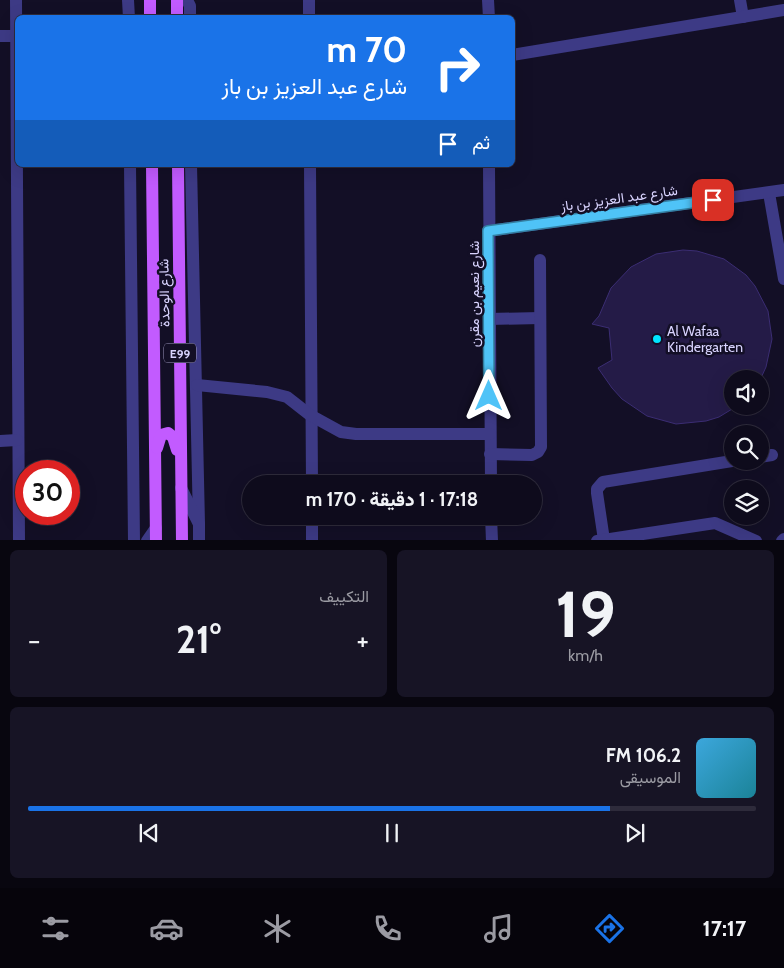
<!DOCTYPE html>
<html lang="ar">
<meta charset="utf-8">
<style>
body{margin:0;font-family:Cabin,Vazirmatn,sans-serif;background:#171425;color:#f1f3f6;direction:rtl;height:100vh;display:flex;flex-direction:column;font-size:19px;white-space:nowrap}
*{box-sizing:border-box;margin:0}
p{font-size:16px;color:#9b9ba3}
.icon{flex:none;width:28px;height:28px;fill:none;stroke:currentColor;stroke-width:2;stroke-linecap:round;stroke-linejoin:round}
.map{position:relative;height:540px;overflow:hidden;direction:ltr}
.drawer{display:flex;flex-direction:column;gap:10px;padding:10px;background:#08060f;flex:1}
.drawer>*{flex:none}
.banner{position:absolute;left:15px;top:15px;width:500px;height:152px;border-radius:8px;box-shadow:0 5px 20px #0002,0 0 0 1px #2e2b3b;direction:rtl;background:#1a73e8;color:#fff;overflow:hidden}
.fabs{position:absolute;left:724px;top:370px;display:grid;gap:10px}
.fabs a{display:grid;place-items:center;width:45px;height:45px;border-radius:50%;background:#0e0b1c;box-shadow:0 5px 20px #0002,0 0 0 1px #2e2b3b;font-size:25px}
.speed{position:absolute;left:15px;top:460px;display:flex;gap:10px;font-size:25px;font-weight:700;text-align:center}
.speed>*{display:grid;place-content:center;width:65px;height:65px;border-radius:50%;background:#0e0b1c;box-shadow:0 5px 20px #0002,0 0 0 1px #2e2b3b;line-height:1}
.speed .limit{border:8px solid #d22;background:#fff;color:#111}
.pin{position:absolute;display:grid;place-items:center;width:42px;height:42px;color:#fff;margin:-21px;border-radius:10px;box-shadow:0 2px 8px #0006}
.me{position:absolute;width:55px;margin:-28px;rotate:0deg;stroke-linejoin:round;filter:drop-shadow(0 0 4px #0008)}
.turn{display:flex;align-items:center;gap:18px;height:105px;padding:0 25px;font-size:22px}
.turn .icon{width:65px;height:65px;stroke-width:2.5}
.turn b{display:block;font-size:35px;line-height:42px}
.then{display:flex;align-items:center;height:48px;padding:0 25px;background:#0003;gap:10px;font-size:19px}
.big{font-size:38px;font-weight:800;line-height:1.1}
.drawer .widget{flex:1;display:flex;flex-direction:column;justify-content:center;gap:8px;min-width:0;padding:0 18px;border-radius:8px;background:#171425}
.drawer .dial{align-items:center;gap:0}
.dial b{font-size:65px;line-height:1}
.song{display:flex;align-items:center;gap:15px}
.cover{width:60px;height:60px;border-radius:8px;background:linear-gradient(135deg,hsl(200 70% 55%),hsl(190 70% 35%))}
.played{height:5px;border-radius:2px;background:linear-gradient(90deg,#1a73e8 80%,#2e2b3b 80%)}
.keys{display:flex;justify-content:space-around;direction:ltr}
.heat{display:flex;justify-content:space-between;align-items:center;font-size:28px;direction:ltr}
.drawer .tiles{flex:1;display:grid;gap:10px;grid-template-columns:1fr 1fr}
.widget:last-child{grid-column:span 2}
.trip{position:absolute;left:242px;top:475px;width:300px;height:50px;border-radius:25px;background:#0e0b1c;box-shadow:0 5px 20px #0002,0 0 0 1px #2e2b3b;font-weight:800;line-height:50px;text-align:center;direction:rtl}
.tabs{display:flex;height:80px;justify-content:space-around;align-items:center;background:#06040b;color:#9b9ba3}
.tabs .icon{width:35px;height:35px}
.tabs .on{color:#1a73e8}
.tabs b{font-size:22px;color:#f1f3f6}
.map>svg:first-child{display:block}
.building{fill:#241b47;stroke:#3b2d73}
.lines{fill:none;stroke-linecap:round;stroke-linejoin:round}
.minor{stroke:#3d3a85;stroke-width:12}
.major{stroke:#c25bff;stroke-width:12}
.route-casing{stroke:#337fa1;stroke-width:12}
.route{stroke:#4fc3f7;stroke-width:9}
.poi-dot{fill:#00e5ff;stroke:#130f26;stroke-width:2}
.labels{text-anchor:middle;dominant-baseline:central;stroke-width:5;stroke-linejoin:round;paint-order:stroke}
.shield{fill:#130f26;stroke:#9e99be;stroke-width:1}
.shield-label{font-size:12px;font-weight:bold;fill:#d9d4ff}
.street-label{font-size:14px;fill:#d9d4ff;stroke:#130f26}
.poi-label{font-size:14px;fill:#d9d4ff;stroke:#130f26;text-anchor:start}
</style>
<div class="map">
<svg width="784" height="541" viewBox="0 0 784 541">
<rect width="100%" height="100%" fill="#130f26"/>
<path class="building" d="M 683,250 L 697,251 L 724,259 L 746,275 L 755,286 L 768,311 L 772,339 L 766,367 L 760,380 L 732,379 L 732,406 L 737,406 L 719,417 L 706,421 L 676,424 L 647,416 L 622,399 L 612,388 L 598,368 L 612,360 L 609,328 L 592,324 L 599,316 L 611,288 L 631,267 L 656,254 Z"/>
<g class="lines">
<g class="minor">
<path d="M 16,0 L 19,541"/>
<path d="M 128,0 L 129,18"/>
<path d="M 187,0 L 190,6 L 190,18"/>
<path d="M 309,0 L 309,18"/>
<path d="M 488,0 L 489,18"/>
<path d="M 740,0 L 743,17"/>
<path d="M 0,36 L 16,36"/>
<path d="M 512,55 L 784,10"/>
<path d="M 130,165 L 134,541"/>
<path d="M 191,165 L 199,524"/>
<path d="M 310,165 L 312,484"/>
<path d="M 489,165 L 491,484"/>
<path d="M 769,193 L 784,279"/>
<path d="M 488,231 L 784,190"/>
<path d="M 489,319 L 540,318"/>
<path d="M 197,385 L 267,392 L 287,397 L 310,415 L 341,432 L 356,434 L 490,434"/>
<path d="M 0,441 L 17,440"/>
<path d="M 490,454 L 532,455 L 538,452 L 541,447 L 540,260"/>
<path d="M 760,457 L 772,455"/>
<path d="M 181,488 L 199,524 L 199,541"/>
<path d="M 312,516 L 312,541"/>
<path d="M 491,516 L 492,541"/>
<path d="M 604,540 L 597,493 L 597,489 L 603,482 L 732,461"/>
<path d="M 147,541 L 156,528"/>
<path d="M 597,541 L 715,523 L 756,541"/>
<path d="M 782,541 L 784,539"/>
</g>
<g class="major">
<path d="M 150,0 L 150,18"/>
<path d="M 177,0 L 177,18"/>
<path d="M 152,165 L 156,541"/>
<path d="M 178,165 L 182,541"/>
<path d="M 157,448 L 161,435 L 168,433 L 173,437 L 177,450"/>
</g>
</g>
<g class="lines">
<g class="route-casing">
<path id="route" d="M 489,396 L 488,231 L 713,200"/>
</g>
<use href="#route" class="route"/>
</g>
<circle class="poi-dot" cx="657" cy="339" r="5"/>
<g class="labels">
<rect class="shield" x="164" y="343.5" width="32" height="19" rx="4"/>
<g class="shield-label">
<text x="180" y="353">E99</text>
</g>
<g class="street-label">
<text transform="translate(619 198) rotate(-8)">شارع عبد العزيز بن باز</text>
<text transform="translate(164 293) rotate(-91)">شارع الوحدة</text>
<text transform="translate(474 294) rotate(-90)">شارع نعيم بن مقرن</text>
</g>
<g class="poi-label">
<text x="667" y="331">Al Wafaa<tspan x="667" dy="16">Kindergarten</tspan></text>
</g>
</g>
</svg>
<div class="fabs">
<a><svg class="icon" aria-label="sound" viewBox="0 0 24 24"><path d="M4 9h4l5-4v14l-5-4H4zM17 9q2 3 0 6"/></svg></a>
<a><svg class="icon" aria-label="search" viewBox="0 0 24 24"><circle cx="10" cy="10" r="6"/><path d="M15 15l6 6"/></svg></a>
<a><svg class="icon" aria-label="layers" viewBox="0 0 24 24"><path d="M12 4l9 5-9 5-9-5zM3 14l9 5 9-5"/></svg></a>
</div>
<div class="speed"><div class="limit">30</div></div>
<div class="pin" style="left:713px;top:200px;background:#d93025"><svg class="icon" aria-label="arrive" viewBox="0 0 24 24"><path d="M6 21V4h12l-3 4 3 4H6"/></svg></div>
<svg class="me" style="left:489px;top:396px" viewBox="-20 -20 40 40"><path d="M0-17L14 15 0 8-14 15z" fill="#4fc3f7" stroke="#fff" stroke-width="4"/></svg>
<div class="trip">17:18 · 1 دقيقة · 170 m</div>
<div class="banner">
<div class="turn"><svg class="icon" aria-label="right" viewBox="0 0 24 24"><path d="M7 20v-9h11M14 6l5 5-5 5"/></svg><div><b>70 m</b>شارع عبد العزيز بن باز</div></div>
<div class="then">ثم<svg class="icon" aria-label="arrive" viewBox="0 0 24 24"><path d="M6 21V4h12l-3 4 3 4H6"/></svg></div>
</div>
</div>
<section class="drawer">
<div class="tiles">
<div class="widget dial"><b>19</b><p>km/h</p></div>
<div class="widget"><p>التكييف</p>
<div class="heat"><a>−</a><b class="big">21°</b><a>+</a></div>
</div>
<div class="widget">
<div class="song"><i class="cover"></i><div><b>106.2 FM</b><p>الموسيقى</p></div></div>
<div class="played"></div>
<div class="keys"><svg class="icon" aria-label="previous" viewBox="0 0 24 24"><path d="M18 5L8 12l10 7zM5 5v14"/></svg><svg class="icon" aria-label="pause" viewBox="0 0 24 24"><path d="M8 5v14M16 5v14"/></svg><svg class="icon" aria-label="next" viewBox="0 0 24 24"><path d="M6 5l10 7-10 7zM19 5v14"/></svg></div>
</div>
</div>
</section>
<nav class="tabs">
<b>17:17</b>
<svg class="icon on" aria-label="directions" viewBox="0 0 24 24"><path d="M12 3l9 9-9 9-9-9zM9 14v-3h6M13 9l2 2-2 2"/></svg>
<svg class="icon" aria-label="music" viewBox="0 0 24 24"><path d="M9 18V5l10-2v13"/><circle cx="6" cy="18" r="3"/><circle cx="16" cy="16" r="3"/></svg>
<svg class="icon" aria-label="phone" viewBox="0 0 24 24"><path d="M5 4h4l2 5-3 2q2 4 5 5l2-3 5 2v4C11 20 4 13 5 4z"/></svg>
<svg class="icon" aria-label="climate" viewBox="0 0 24 24"><path d="M12 3v18M4 7l16 10M4 17L20 7"/></svg>
<svg class="icon" aria-label="car" viewBox="0 0 24 24"><path d="M5 17H2v-5l4-1 3-4h7l3 4 3 1v5h-3M9 17h6M6 11h13"/><circle cx="7" cy="17" r="2"/><circle cx="17" cy="17" r="2"/></svg>
<svg class="icon" aria-label="filters" viewBox="0 0 24 24"><path d="M4 7h16M4 17h16"/><circle cx="9" cy="7" r="2"/><circle cx="15" cy="17" r="2"/></svg>
</nav>
